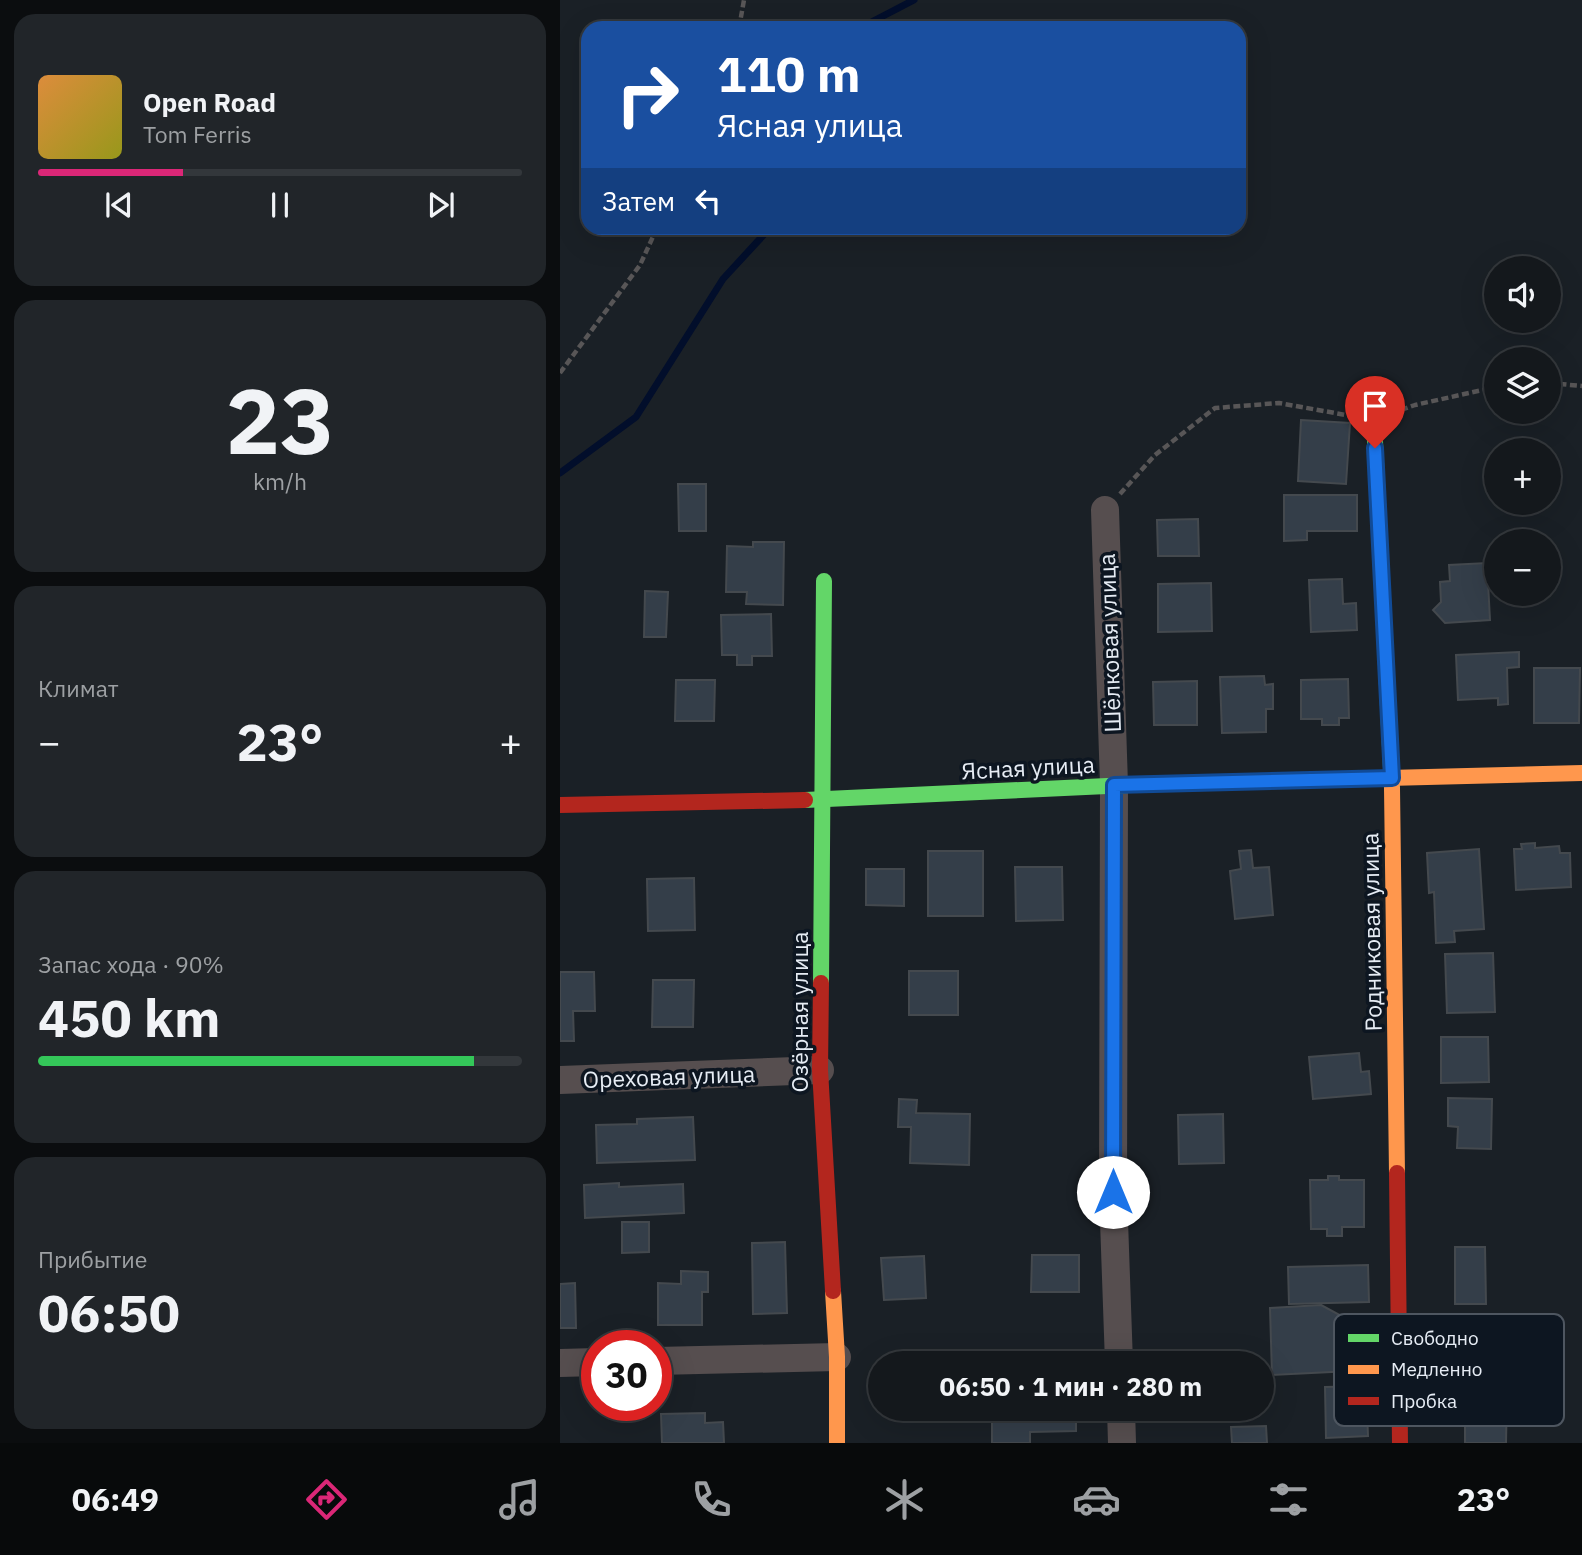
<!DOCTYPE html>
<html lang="ru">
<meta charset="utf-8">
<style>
body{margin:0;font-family:"IBM Plex Sans",sans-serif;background:#212529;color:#f1f3f6;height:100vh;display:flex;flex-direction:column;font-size:26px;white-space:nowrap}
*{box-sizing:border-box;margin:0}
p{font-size:23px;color:#9da0a3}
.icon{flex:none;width:38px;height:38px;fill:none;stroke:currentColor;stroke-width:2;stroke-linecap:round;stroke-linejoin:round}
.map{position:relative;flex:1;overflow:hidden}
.sheet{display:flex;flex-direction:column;gap:14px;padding:14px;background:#0b0d0f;width:560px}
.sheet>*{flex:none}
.banner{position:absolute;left:21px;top:21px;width:665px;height:214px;border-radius:21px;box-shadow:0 7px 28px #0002,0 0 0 2px #33373b;background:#1a4fa0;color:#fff;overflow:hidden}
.buttons{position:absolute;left:924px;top:256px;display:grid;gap:14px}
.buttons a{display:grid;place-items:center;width:77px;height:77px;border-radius:50%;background:#14181c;box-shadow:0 7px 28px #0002,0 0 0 2px #33373b;font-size:35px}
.speed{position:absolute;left:21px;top:1330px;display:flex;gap:14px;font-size:35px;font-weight:700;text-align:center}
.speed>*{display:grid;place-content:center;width:91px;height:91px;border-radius:50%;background:#14181c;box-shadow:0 7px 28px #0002,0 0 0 2px #33373b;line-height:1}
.speed .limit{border:10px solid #d22;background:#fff;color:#111}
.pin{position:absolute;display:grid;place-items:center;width:60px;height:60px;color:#fff;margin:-72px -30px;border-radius:50% 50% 50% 0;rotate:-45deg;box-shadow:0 0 7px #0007}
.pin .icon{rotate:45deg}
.me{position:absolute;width:77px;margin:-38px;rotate:0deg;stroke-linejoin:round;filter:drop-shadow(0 0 5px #0008)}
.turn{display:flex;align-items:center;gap:24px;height:147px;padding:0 21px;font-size:32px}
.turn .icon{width:91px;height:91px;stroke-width:2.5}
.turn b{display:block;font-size:49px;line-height:60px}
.then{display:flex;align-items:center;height:66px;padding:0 21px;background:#0003;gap:14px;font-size:26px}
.big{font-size:52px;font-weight:700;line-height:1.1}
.sheet .widget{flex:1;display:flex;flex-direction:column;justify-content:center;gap:10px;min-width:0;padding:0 24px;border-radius:21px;background:#212529}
.sheet .dial{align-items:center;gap:0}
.dial b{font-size:91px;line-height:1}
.song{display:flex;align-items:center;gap:21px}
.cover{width:84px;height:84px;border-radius:10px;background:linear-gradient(135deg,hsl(30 70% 55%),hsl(60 70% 35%))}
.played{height:7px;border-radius:4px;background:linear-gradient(90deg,#db2777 30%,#33373b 30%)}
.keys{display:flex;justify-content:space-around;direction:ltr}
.heat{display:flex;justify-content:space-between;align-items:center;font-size:38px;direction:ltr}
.charge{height:10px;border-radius:5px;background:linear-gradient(90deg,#34c759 90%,#33373b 0)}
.trip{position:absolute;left:308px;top:1351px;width:406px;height:70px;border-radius:35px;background:#14181c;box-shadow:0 7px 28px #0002,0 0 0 2px #33373b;font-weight:700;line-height:70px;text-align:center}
.tabs{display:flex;height:112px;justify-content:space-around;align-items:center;background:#080a0b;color:#9da0a3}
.tabs .icon{width:49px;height:49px}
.tabs .current{color:#db2777}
.tabs b{font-size:32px;color:#f1f3f6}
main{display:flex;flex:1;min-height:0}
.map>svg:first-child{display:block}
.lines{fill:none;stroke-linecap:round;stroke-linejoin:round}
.stream{stroke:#020e2b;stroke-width:7}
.building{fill:#343e49;stroke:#44494e;stroke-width:2}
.path{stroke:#585657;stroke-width:4.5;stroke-dasharray:7 3.5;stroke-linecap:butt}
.street{stroke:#564e4f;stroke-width:28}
.fast{stroke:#63d668;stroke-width:16}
.slow{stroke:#ff974d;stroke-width:16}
.jam{stroke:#b3261e;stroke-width:16}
.route-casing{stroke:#114b97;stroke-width:18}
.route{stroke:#1a73e8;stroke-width:12}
.labels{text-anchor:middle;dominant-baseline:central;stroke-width:7;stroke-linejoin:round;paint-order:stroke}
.street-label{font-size:23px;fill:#e6ecf4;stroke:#0d1621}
.key{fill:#0d1621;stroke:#4e5660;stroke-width:2}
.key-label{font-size:19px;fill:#e6ecf4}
</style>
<main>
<section class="sheet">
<div class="widget">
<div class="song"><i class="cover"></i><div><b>Open Road</b><p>Tom Ferris</p></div></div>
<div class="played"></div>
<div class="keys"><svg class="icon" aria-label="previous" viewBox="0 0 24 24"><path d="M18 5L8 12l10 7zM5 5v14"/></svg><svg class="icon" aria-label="pause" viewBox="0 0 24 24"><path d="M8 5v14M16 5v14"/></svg><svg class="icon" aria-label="next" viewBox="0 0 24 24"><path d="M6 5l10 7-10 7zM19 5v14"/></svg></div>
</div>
<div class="widget dial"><b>23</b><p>km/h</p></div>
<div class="widget"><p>Климат</p>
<div class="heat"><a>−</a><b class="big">23°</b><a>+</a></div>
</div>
<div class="widget"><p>Запас хода · 90%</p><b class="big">450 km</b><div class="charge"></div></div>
<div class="widget"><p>Прибытие</p><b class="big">06:50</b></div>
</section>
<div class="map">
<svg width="1022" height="1443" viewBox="0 0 1022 1443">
<rect width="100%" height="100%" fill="#1a2026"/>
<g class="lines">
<g class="stream">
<path d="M 300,28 L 354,0"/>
<path d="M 0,473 L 76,417 L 163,279 L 210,228"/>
</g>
</g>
<g class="building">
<path d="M 741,420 L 790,423 L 786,484 L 738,481 Z"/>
<path d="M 118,484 L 146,484 L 146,531 L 119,531 Z"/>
<path d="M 724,495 L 797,495 L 797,531 L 747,531 L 747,540 L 724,541 Z"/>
<path d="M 638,519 L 639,556 L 598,556 L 597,520 Z"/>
<path d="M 193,542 L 224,542 L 223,605 L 186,604 L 187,592 L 166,592 L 167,546 L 193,547 Z"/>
<path d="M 927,563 L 930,620 L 885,623 L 873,610 L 881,602 L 880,582 L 890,581 L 889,565 Z"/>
<path d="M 782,579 L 783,604 L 796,603 L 797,630 L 751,632 L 749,580 Z"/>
<path d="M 651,583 L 652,631 L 598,632 L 598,584 Z"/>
<path d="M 85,591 L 108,592 L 106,637 L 84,637 Z"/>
<path d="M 211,614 L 212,656 L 192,656 L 192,665 L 177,665 L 177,655 L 162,655 L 161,615 Z"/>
<path d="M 959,652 L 959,667 L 947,668 L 948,704 L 938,705 L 938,698 L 898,700 L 896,655 Z"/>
<path d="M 974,668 L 1020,668 L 1019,723 L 974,723 Z"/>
<path d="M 704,676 L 705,685 L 713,684 L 713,709 L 706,709 L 706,732 L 662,733 L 660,677 Z"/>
<path d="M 788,679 L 789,718 L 779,718 L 779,725 L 762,725 L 762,719 L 741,719 L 741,680 Z"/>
<path d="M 116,680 L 155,680 L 154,721 L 115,721 Z"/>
<path d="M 637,681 L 637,725 L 594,725 L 593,682 Z"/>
<path d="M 975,843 L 975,848 L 999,846 L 1000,853 L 1010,853 L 1011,887 L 956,890 L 954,849 L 962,849 L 961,844 Z"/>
<path d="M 919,849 L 924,929 L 894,931 L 895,942 L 876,943 L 874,892 L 869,893 L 867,853 Z"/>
<path d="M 691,850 L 693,868 L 709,867 L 713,915 L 675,919 L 670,871 L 681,869 L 679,851 Z"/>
<rect x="368" y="851" width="55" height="65"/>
<path d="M 455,867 L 502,867 L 503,920 L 456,921 Z"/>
<path d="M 306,869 L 344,869 L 344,906 L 306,905 Z"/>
<path d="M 134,878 L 135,930 L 88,931 L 87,879 Z"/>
<path d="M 933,953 L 935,1012 L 887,1013 L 885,954 Z"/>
<rect x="349" y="971" width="49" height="44"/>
<path d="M 0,972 L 34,972 L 35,1011 L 13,1011 L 14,1041 L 0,1041 Z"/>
<path d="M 93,980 L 134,980 L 133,1027 L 92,1027 Z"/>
<path d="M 881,1037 L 928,1037 L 929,1082 L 881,1083 Z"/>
<path d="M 799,1053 L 801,1072 L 809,1071 L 811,1094 L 753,1099 L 749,1057 Z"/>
<path d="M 888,1098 L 932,1099 L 931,1149 L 897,1148 L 898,1127 L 888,1126 Z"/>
<path d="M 339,1099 L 357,1100 L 356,1113 L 410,1114 L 409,1165 L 350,1163 L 351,1127 L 338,1127 Z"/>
<path d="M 663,1114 L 664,1163 L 619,1164 L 618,1115 Z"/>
<path d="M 133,1117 L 135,1160 L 37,1163 L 36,1125 L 77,1124 L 77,1119 Z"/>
<path d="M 768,1176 L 779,1176 L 779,1180 L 804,1180 L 804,1227 L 782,1227 L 782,1236 L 767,1236 L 767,1229 L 751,1229 L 750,1180 L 768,1180 Z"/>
<path d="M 59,1183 L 59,1187 L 123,1184 L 124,1213 L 25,1218 L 24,1185 Z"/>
<path d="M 62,1222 L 89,1222 L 89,1252 L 62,1253 Z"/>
<path d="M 225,1242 L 227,1313 L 193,1314 L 192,1243 Z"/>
<path d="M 895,1247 L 925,1247 L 926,1304 L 895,1304 Z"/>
<path d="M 472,1255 L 519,1255 L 519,1292 L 471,1292 Z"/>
<path d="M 364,1256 L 366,1298 L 324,1300 L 321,1258 Z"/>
<path d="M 808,1265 L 809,1302 L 729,1304 L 728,1267 Z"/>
<path d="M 121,1271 L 148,1272 L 148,1292 L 142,1292 L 142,1325 L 98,1325 L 98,1283 L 121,1284 Z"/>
<path d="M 15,1283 L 16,1328 L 0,1328 L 0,1284 Z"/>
<path d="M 761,1305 L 789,1320 L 791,1371 L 712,1375 L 710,1308 Z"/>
<path d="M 527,1352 L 527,1363 L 478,1363 L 478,1353 Z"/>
<path d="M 806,1386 L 808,1436 L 766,1438 L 765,1387 Z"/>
<path d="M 905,1394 L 947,1394 L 946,1443 L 905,1443 Z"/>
<path d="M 432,1409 L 516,1411 L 516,1431 L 470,1432 L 470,1443 L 432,1443 Z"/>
<path d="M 145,1413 L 145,1423 L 163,1422 L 164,1443 L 102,1443 L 101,1414 Z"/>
<path d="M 706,1426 L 707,1443 L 672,1443 L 671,1427 Z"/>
</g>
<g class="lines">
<g class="path">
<path d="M 179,28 L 184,0"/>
<path d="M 0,373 L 80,265 L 97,228"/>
<path d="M 989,383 L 1022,386"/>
<path d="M 841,410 L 855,405 L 936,387"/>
<path d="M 560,494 L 595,455 L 655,408 L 719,403 L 786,415"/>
</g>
<g class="street">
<path d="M 545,510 L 554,785 L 553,1192 L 559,1363"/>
<path d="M 0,1080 L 260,1070"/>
<path d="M 96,1361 L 277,1357"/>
<path d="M 0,1363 L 37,1362"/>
<path d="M 561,1409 L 562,1443"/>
</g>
<g class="fast">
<path d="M 814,421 L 832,788"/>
<path d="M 245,800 L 590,784"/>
<path d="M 261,983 L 264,581"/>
</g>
<g class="slow">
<path d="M 590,784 L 1022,773"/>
<path d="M 832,788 L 837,1173"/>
<path d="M 273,1291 L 277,1357 L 277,1443"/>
</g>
<g class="jam">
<path d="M 0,805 L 245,800"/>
<path d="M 261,983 L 260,1070 L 273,1291"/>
<path d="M 837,1173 L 840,1443"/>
</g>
</g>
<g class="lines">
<g class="route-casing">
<path id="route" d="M 553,1192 L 554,785 L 832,778 L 815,448"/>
</g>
<use href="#route" class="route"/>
</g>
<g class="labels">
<g class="street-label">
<text transform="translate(549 643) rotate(-92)">Шёлковая улица</text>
<text transform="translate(468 767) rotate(-3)">Ясная улица</text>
<text transform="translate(811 932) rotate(-91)">Родниковая улица</text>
<text transform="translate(239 1012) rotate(-90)">Озёрная улица</text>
<text transform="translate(109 1076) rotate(-2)">Ореховая улица</text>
</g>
</g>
<rect x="774" y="1314" width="230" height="112" rx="10" class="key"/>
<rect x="788" y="1334" width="31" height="8" fill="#63d668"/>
<rect x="788" y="1365" width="31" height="9" fill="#ff974d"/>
<rect x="788" y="1397" width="31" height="8" fill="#b3261e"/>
<g class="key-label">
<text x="831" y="1345">Свободно</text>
<text x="831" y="1376">Медленно</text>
<text x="831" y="1408">Пробка</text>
</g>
</svg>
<div class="buttons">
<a><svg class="icon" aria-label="sound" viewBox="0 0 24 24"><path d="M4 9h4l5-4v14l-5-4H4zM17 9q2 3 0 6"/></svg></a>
<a><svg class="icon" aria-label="layers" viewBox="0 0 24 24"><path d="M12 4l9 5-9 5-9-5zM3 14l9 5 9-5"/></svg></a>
<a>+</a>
<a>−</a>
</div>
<div class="speed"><div class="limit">30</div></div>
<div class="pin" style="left:815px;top:448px;background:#d93025"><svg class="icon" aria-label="arrive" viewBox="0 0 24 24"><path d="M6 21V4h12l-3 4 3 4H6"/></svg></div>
<svg class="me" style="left:553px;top:1192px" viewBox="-20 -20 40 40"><circle r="19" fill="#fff"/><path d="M0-13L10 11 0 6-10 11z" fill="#1a73e8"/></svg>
<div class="trip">06:50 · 1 мин · 280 m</div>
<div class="banner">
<div class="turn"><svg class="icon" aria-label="right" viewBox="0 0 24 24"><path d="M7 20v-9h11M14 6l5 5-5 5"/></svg><div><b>110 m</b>Ясная улица</div></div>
<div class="then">Затем<svg class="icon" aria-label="left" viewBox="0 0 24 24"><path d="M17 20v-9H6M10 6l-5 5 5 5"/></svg></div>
</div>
</div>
</main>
<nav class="tabs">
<b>06:49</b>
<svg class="icon current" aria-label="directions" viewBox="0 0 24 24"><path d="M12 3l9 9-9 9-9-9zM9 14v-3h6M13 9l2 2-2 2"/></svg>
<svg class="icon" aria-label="music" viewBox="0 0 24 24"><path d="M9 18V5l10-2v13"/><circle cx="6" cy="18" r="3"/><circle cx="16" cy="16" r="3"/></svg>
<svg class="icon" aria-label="phone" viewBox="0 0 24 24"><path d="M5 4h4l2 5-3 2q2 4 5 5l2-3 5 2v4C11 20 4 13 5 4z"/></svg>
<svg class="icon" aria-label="climate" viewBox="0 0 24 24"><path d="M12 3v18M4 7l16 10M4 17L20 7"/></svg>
<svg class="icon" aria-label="car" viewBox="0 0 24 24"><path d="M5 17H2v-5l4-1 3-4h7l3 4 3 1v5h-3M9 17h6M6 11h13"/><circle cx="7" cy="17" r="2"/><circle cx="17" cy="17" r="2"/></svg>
<svg class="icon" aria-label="filters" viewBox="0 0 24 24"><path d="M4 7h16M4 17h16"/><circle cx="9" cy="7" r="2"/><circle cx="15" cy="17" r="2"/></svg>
<b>23°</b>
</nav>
